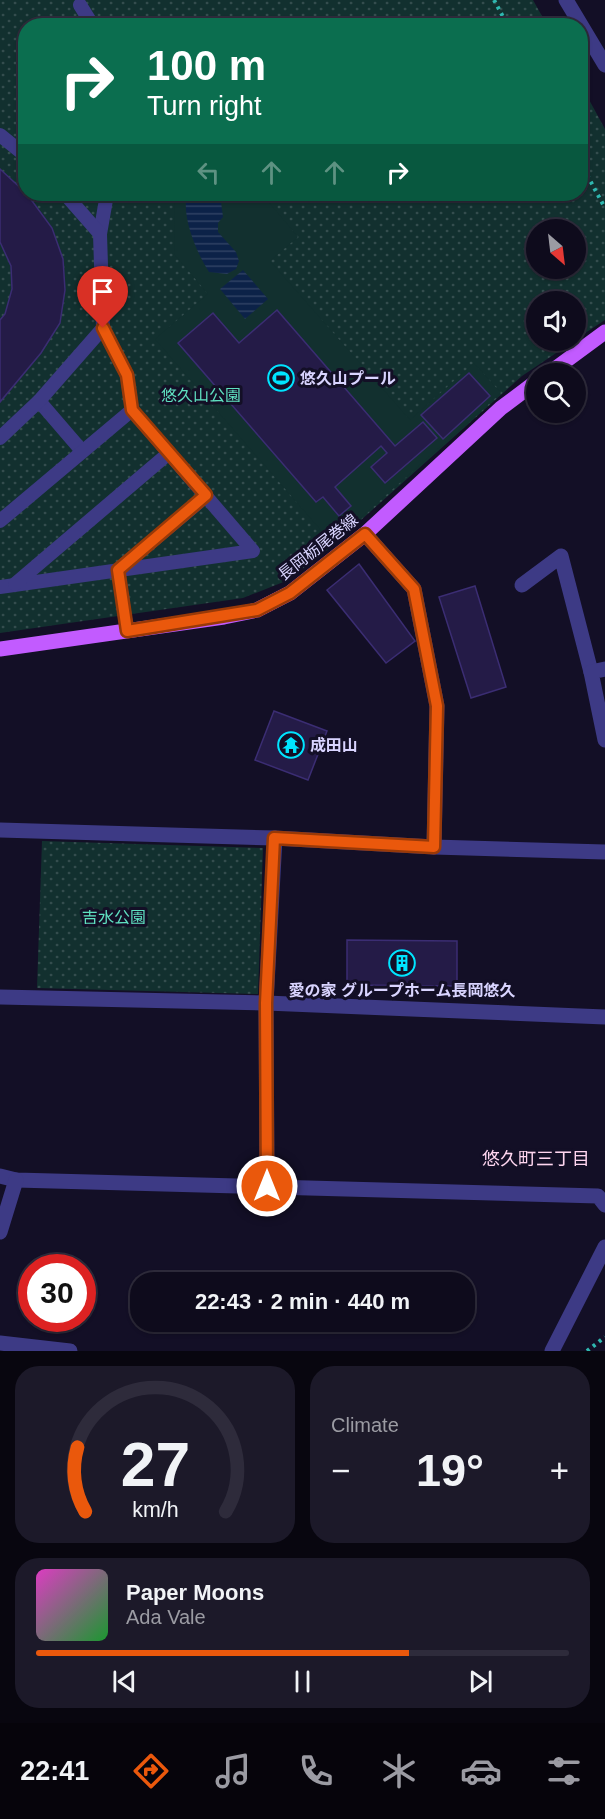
<!DOCTYPE html>
<meta charset="utf-8">
<style>
body{margin:0;font-family:Helvetica,"Noto Sans JP",sans-serif;background:#1c1929;color:#f1f3f6;height:100vh;display:flex;flex-direction:column;font-size:22px;white-space:nowrap}
*{box-sizing:border-box;margin:0}
p{font-size:20px;color:#9b9ba3}
.icon{flex:none;width:33px;height:33px;fill:none;stroke:currentColor;stroke-width:2;stroke-linecap:round;stroke-linejoin:round}
.map{position:relative;height:1351px;overflow:hidden}
.side{display:flex;flex-direction:column;gap:15px;padding:15px;background:#08060f;flex:1}
.side>*{flex:none}
.hud{position:absolute;left:18px;top:18px;width:570px;height:183px;border-radius:24px;box-shadow:0 2px 4px #0004,0 0 0 2px #2e2b3b;background:#0b6e4f;color:#fff;overflow:hidden}
.needle{width:39px;rotate:152deg}
.fabs{position:absolute;left:526px;top:219px;display:grid;gap:12px}
.fabs a{display:grid;place-items:center;width:60px;height:60px;border-radius:50%;background:#0e0b1c;box-shadow:0 2px 4px #0004,0 0 0 2px #2e2b3b;font-size:30px}
.speed{position:absolute;left:18px;top:1254px;display:flex;gap:12px;font-size:30px;font-weight:700;text-align:center}
.speed>*{display:grid;place-content:center;width:78px;height:78px;border-radius:50%;background:#0e0b1c;box-shadow:0 2px 4px #0004,0 0 0 2px #2e2b3b;line-height:1}
.speed .limit{border:9px solid #d22;background:#fff;color:#111}
.pin{position:absolute;display:grid;place-items:center;width:51px;height:51px;color:#fff;margin:-62px -26px;border-radius:50% 50% 50% 0;rotate:-45deg;box-shadow:0 0 6px #0007}
.pin .icon{rotate:45deg}
.me{position:absolute;width:66px;margin:-33px;rotate:0deg;stroke-linejoin:round;filter:drop-shadow(0 0 4px #0008)}
.turn{display:flex;align-items:center;gap:21px;height:126px;padding:0 30px;font-size:27px}
.turn .icon{width:78px;height:78px;stroke-width:2.5}
.turn b{display:block;font-size:42px;line-height:51px}
.lanes{display:flex;align-items:center;height:57px;padding:0 30px;background:#0003;justify-content:center;gap:30px;direction:ltr}
.lanes .off{opacity:.35}
.big{font-size:45px;font-weight:700;line-height:1.1}
.side .card{flex:1;display:flex;flex-direction:column;justify-content:center;gap:9px;min-width:0;padding:0 21px;border-radius:24px;background:#1c1929}
.side .dial{align-items:center;gap:0}
.dial svg{height:156px;overflow:visible;fill:none;stroke:#2e2b3b;stroke-width:7;stroke-linecap:round;text-anchor:middle}
.dial text{fill:#f1f3f6;stroke:none}
.song{display:flex;align-items:center;gap:18px}
.cover{width:72px;height:72px;border-radius:9px;background:linear-gradient(135deg,hsl(310 70% 55%),hsl(130 70% 35%))}
.played{height:6px;border-radius:3px;background:linear-gradient(90deg,#ea580c 70%,#2e2b3b 70%)}
.keys{display:flex;justify-content:space-around;direction:ltr}
.heat{display:flex;justify-content:space-between;align-items:center;font-size:33px;direction:ltr}
.side .tiles{flex:1;display:grid;gap:15px;grid-template-columns:1fr 1fr}
.card:last-child{grid-column:span 2}
.trip{position:absolute;left:130px;top:1272px;width:345px;height:60px;border-radius:24px;background:#0e0b1c;box-shadow:0 2px 4px #0004,0 0 0 2px #2e2b3b;font-weight:700;line-height:60px;text-align:center}
.tab-bar{display:flex;height:96px;justify-content:space-around;align-items:center;background:#06040b;color:#9b9ba3}
.tab-bar .icon{width:42px;height:42px}
.tab-bar .current{color:#ea580c}
.tab-bar b{font-size:27px;color:#f1f3f6}
.map>svg:first-child{display:block}
.park{fill:url(#park-dots);fill-rule:evenodd}
.garden{fill:#12302f}
.water{fill:url(#water-rules)}
.building{fill:#241b47;stroke:#3b2d73;stroke-width:1.5}
.lines{fill:none;stroke-linecap:round;stroke-linejoin:round}
.path{stroke:#2fb8b0;stroke-width:4;stroke-dasharray:3 4.5;stroke-linecap:butt}
.service{stroke:#3d3a85;stroke-width:14}
.minor{stroke:#3d3a85;stroke-width:15}
.primary{stroke:#c25bff;stroke-width:15}
.route-casing{stroke:#983908;stroke-width:15}
.route{stroke:#ea580c;stroke-width:10}
.labels{text-anchor:middle;dominant-baseline:central;stroke-width:6;stroke-linejoin:round;paint-order:stroke}
.poi-label{font-size:16px;font-weight:bold;fill:#d9d4ff;stroke:#130f26;text-anchor:start}
.park-label{font-size:16px;fill:#5fe0c0;stroke:#130f26}
.street-label{font-size:16px;fill:#d9d4ff;stroke:#130f26}
.neighbourhood-label{font-size:18px;fill:#ffd6f0;stroke:#130f26}
</style>
<div class="map">
<svg width="605" height="1351" viewBox="0 0 605 1351">
<defs>
<pattern id="park-dots" width="8" height="8" patternUnits="userSpaceOnUse" patternTransform="scale(1.5)"><rect width="8" height="8" fill="#12302f"/><path d="M2 2h.1M6 6h.1" fill="none" stroke="#344d4e" stroke-width="1.8" stroke-linecap="round"/></pattern>
<pattern id="water-rules" width="6" height="5" patternUnits="userSpaceOnUse" patternTransform="scale(1.5)"><rect width="6" height="5" fill="#0c2248"/><path d="M0 2.5h6" fill="none" stroke="#2f4163"/></pattern>
</defs>
<rect width="100%" height="100%" fill="#130f26"/>
<g class="park">
<path d="M 0,0 L 533,0 L 547,25 L 26,26 L 26,194 L 580,194 L 581,85 L 605,129 L 605,320 L 576,339 L 576,302 L 537,302 L 537,340 L 574,341 L 522,376 L 323,554 L 286,581 L 243,598 L 0,633 ZM 537,230 L 576,230 L 576,268 L 537,268 Z"/>
<path d="M 42,841 L 263,848 L 258,994 L 37,988 Z"/>
</g>
<path class="garden" d="M 174,194 L 262,194 L 298,237 L 270,261 L 410,420 L 474,363 L 501,393 L 332,543 L 155,339 L 208,294 L 175,255 Z"/>
<g class="water">
<path d="M 197,194 L 214,194 L 221,202 L 223,217 L 218,223 L 218,232 L 236,252 L 239,261 L 236,269 L 227,274 L 209,272 C 198,255 184,223 186,201 Z"/>
<path d="M 243,270 L 268,299 L 245,319 L 220,289 Z"/>
</g>
<g class="building">
<path d="M 0,169 L 27,194 L 52,228 L 63,259 L 65,290 L 60,323 L 41,353 L 0,402 L 0,320 L 5,314 L 12,289 L 11,266 L 0,242 Z"/>
<path d="M 277,310 L 395,446 L 423,422 L 437,438 L 385,483 L 371,467 L 387,453 L 381,446 L 335,487 L 351,506 L 339,516 L 323,497 L 316,502 L 178,343 L 213,313 L 239,343 Z"/>
<path d="M 469,373 L 490,396 L 443,439 L 421,415 Z"/>
<path d="M 359,564 L 415,641 L 386,663 L 327,590 Z"/>
<path d="M 475,586 L 506,687 L 471,698 L 439,597 Z"/>
<path d="M 274,711 L 327,731 L 308,780 L 255,760 Z"/>
<path d="M 347,940 L 457,941 L 457,986 L 347,985 Z"/>
</g>
<g class="lines">
<g class="path">
<path d="M 494,0 L 508,26"/>
<path d="M 580,162 L 605,208"/>
<path d="M 587,1351 L 605,1337"/>
</g>
<g class="service">
<path d="M 80,5 L 93,26"/>
<path d="M 0,135 L 26,156"/>
<path d="M 100,234 L 107,194"/>
<path d="M 103,328 L 127,375 L 132,410"/>
<path d="M 39,401 L 82,451"/>
<path d="M 0,438 L 39,401 L 103,328 L 100,234 L 65,194"/>
<path d="M 0,521 L 132,410 L 253,551 L 0,587"/>
<path d="M 15,584 L 169,453"/>
<path d="M 127,631 L 118,570 L 206,496"/>
</g>
<g class="minor">
<path d="M 566,0 L 605,65"/>
<path d="M 365,534 L 414,589 L 437,706 L 434,847"/>
<path d="M 522,585 L 561,556 L 591,672"/>
<path d="M 605,669 L 591,672 L 605,740"/>
<path d="M 0,830 L 275,838 L 434,847 L 605,852"/>
<path d="M 0,997 L 266,1003 L 605,1017"/>
<path d="M 0,1176 L 16,1180 L 598,1196 L 605,1205"/>
<path d="M 267,1186 L 266,1003 L 275,838"/>
<path d="M 0,1232 L 16,1180"/>
<path d="M 0,1343 L 70,1351"/>
<path d="M 552,1351 L 605,1247"/>
</g>
<g class="primary">
<path d="M 548,374 L 605,332"/>
<path d="M 0,649 L 224,617 L 257,610 L 290,593 L 365,534 L 501,408 L 537,381"/>
</g>
</g>
<g class="lines">
<g class="route-casing">
<path id="route" d="M 103,328 L 127,375 L 132,410 L 206,495 L 118,570 L 127,631 L 257,610 L 290,593 L 365,534 L 414,589 L 437,706 L 434,847 L 274,838 L 266,1003 L 267,1186"/>
</g>
<use href="#route" class="route"/>
</g>
<defs>
<g id="stadium-ring" transform="scale(1.35)"><circle r="9.5" fill="#130f26" stroke="#00e5ff" stroke-width="1.5"/><path d="M0-5a6.5 5 0 1 0 0 10a6.5 5 0 1 0 0-10ZM-3.5-1.8h7v3.6h-7Z" fill="#00e5ff"/></g>
<g id="temple-ring" transform="scale(1.35)"><circle r="9.5" fill="#130f26" stroke="#00e5ff" stroke-width="1.5"/><path d="M0-6L5-2H3V0L6.5 2.5H4V6H1.5V3h-3V6H-4V2.5H-6.5L-3 0V-2H-5Z" fill="#00e5ff"/></g>
<g id="building-ring" transform="scale(1.35)"><circle r="9.5" fill="#130f26" stroke="#00e5ff" stroke-width="1.5"/><path d="M-4-6H4V6H1V3H-1V6H-4ZM-2.5-4.3h1.7v1.8h-1.7ZM.8-4.3h1.7v1.8H.8ZM-2.5-1h1.7V.8h-1.7ZM.8-1h1.7V.8H.8Z" fill="#00e5ff"/></g>
</defs>
<g fill-rule="evenodd">
<use href="#stadium-ring" x="281" y="378"/>
<use href="#temple-ring" x="291" y="745"/>
<use href="#building-ring" x="402" y="963"/>
</g>
<g class="labels">
<g class="poi-label">
<text x="300" y="378">悠久山プール</text>
<text x="310" y="745">成田山</text>
<text x="402" y="990" text-anchor="middle">愛の家 グループホーム長岡悠久</text>
</g>
<g class="park-label">
<text x="201" y="395">悠久山公園</text>
<text x="114" y="917">吉水公園</text>
</g>
<g class="street-label">
<text transform="translate(318 547) rotate(-38)">長岡栃尾巻線</text>
</g>
<g class="neighbourhood-label">
<text x="536" y="1159">悠久町三丁目</text>
</g>
</g>
</svg>
<div class="fabs">
<a><svg class="needle" viewBox="-14 -14 28 28"><path d="M0-13l5 13h-10z" fill="#e53935"/><path d="M0 13l5-13h-10z" fill="#9b9ba3"/></svg></a>
<a><svg class="icon" aria-label="sound" viewBox="0 0 24 24"><path d="M4 9h4l5-4v14l-5-4H4zM17 9q2 3 0 6"/></svg></a>
<a><svg class="icon" aria-label="search" viewBox="0 0 24 24"><circle cx="10" cy="10" r="6"/><path d="M15 15l6 6"/></svg></a>
</div>
<div class="speed"><div class="limit">30</div></div>
<div class="pin" style="left:103px;top:328px;background:#d93025"><svg class="icon" aria-label="arrive" viewBox="0 0 24 24"><path d="M6 21V4h12l-3 4 3 4H6"/></svg></div>
<svg class="me" style="left:267px;top:1186px" viewBox="-20 -20 40 40"><circle r="17" fill="#ea580c" stroke="#fff" stroke-width="3"/><path d="M0-11L8 9 0 5-8 9z" fill="#fff"/></svg>
<div class="trip">22:43 · 2 min · 440 m</div>
<div class="hud">
<div class="turn"><svg class="icon" aria-label="right" viewBox="0 0 24 24"><path d="M7 20v-9h11M14 6l5 5-5 5"/></svg><div><b>100 m</b>Turn right</div></div>
<div class="lanes"><svg class="icon off" aria-label="left" viewBox="0 0 24 24"><path d="M17 20v-9H6M10 6l-5 5 5 5"/></svg><svg class="icon off" aria-label="ahead" viewBox="0 0 24 24"><path d="M12 20V5M6 11l6-6 6 6"/></svg><svg class="icon off" aria-label="ahead" viewBox="0 0 24 24"><path d="M12 20V5M6 11l6-6 6 6"/></svg><svg class="icon" aria-label="right" viewBox="0 0 24 24"><path d="M7 20v-9h11M14 6l5 5-5 5"/></svg></div>
</div>
</div>
<section class="side">
<div class="tiles">
<div class="card dial"><svg viewBox="0 0 100 80">
<path d="M14 69A42 42 0 1 1 86 69"/>
<path d="M14 69A42 42 0 0 1 10 36" stroke="#ea580c"/>
<text x="50" y="56" font-size="32" font-weight="700">27</text>
<text x="50" y="72" font-size="11">km/h</text>
</svg></div>
<div class="card"><p>Climate</p>
<div class="heat"><a>−</a><b class="big">19°</b><a>+</a></div>
</div>
<div class="card">
<div class="song"><i class="cover"></i><div><b>Paper Moons</b><p>Ada Vale</p></div></div>
<div class="played"></div>
<div class="keys"><svg class="icon" aria-label="previous" viewBox="0 0 24 24"><path d="M18 5L8 12l10 7zM5 5v14"/></svg><svg class="icon" aria-label="pause" viewBox="0 0 24 24"><path d="M8 5v14M16 5v14"/></svg><svg class="icon" aria-label="next" viewBox="0 0 24 24"><path d="M6 5l10 7-10 7zM19 5v14"/></svg></div>
</div>
</div>
</section>
<nav class="tab-bar">
<b>22:41</b>
<svg class="icon current" aria-label="directions" viewBox="0 0 24 24"><path d="M12 3l9 9-9 9-9-9zM9 14v-3h6M13 9l2 2-2 2"/></svg>
<svg class="icon" aria-label="music" viewBox="0 0 24 24"><path d="M9 18V5l10-2v13"/><circle cx="6" cy="18" r="3"/><circle cx="16" cy="16" r="3"/></svg>
<svg class="icon" aria-label="phone" viewBox="0 0 24 24"><path d="M5 4h4l2 5-3 2q2 4 5 5l2-3 5 2v4C11 20 4 13 5 4z"/></svg>
<svg class="icon" aria-label="climate" viewBox="0 0 24 24"><path d="M12 3v18M4 7l16 10M4 17L20 7"/></svg>
<svg class="icon" aria-label="car" viewBox="0 0 24 24"><path d="M5 17H2v-5l4-1 3-4h7l3 4 3 1v5h-3M9 17h6M6 11h13"/><circle cx="7" cy="17" r="2"/><circle cx="17" cy="17" r="2"/></svg>
<svg class="icon" aria-label="filters" viewBox="0 0 24 24"><path d="M4 7h16M4 17h16"/><circle cx="9" cy="7" r="2"/><circle cx="15" cy="17" r="2"/></svg>
</nav>
